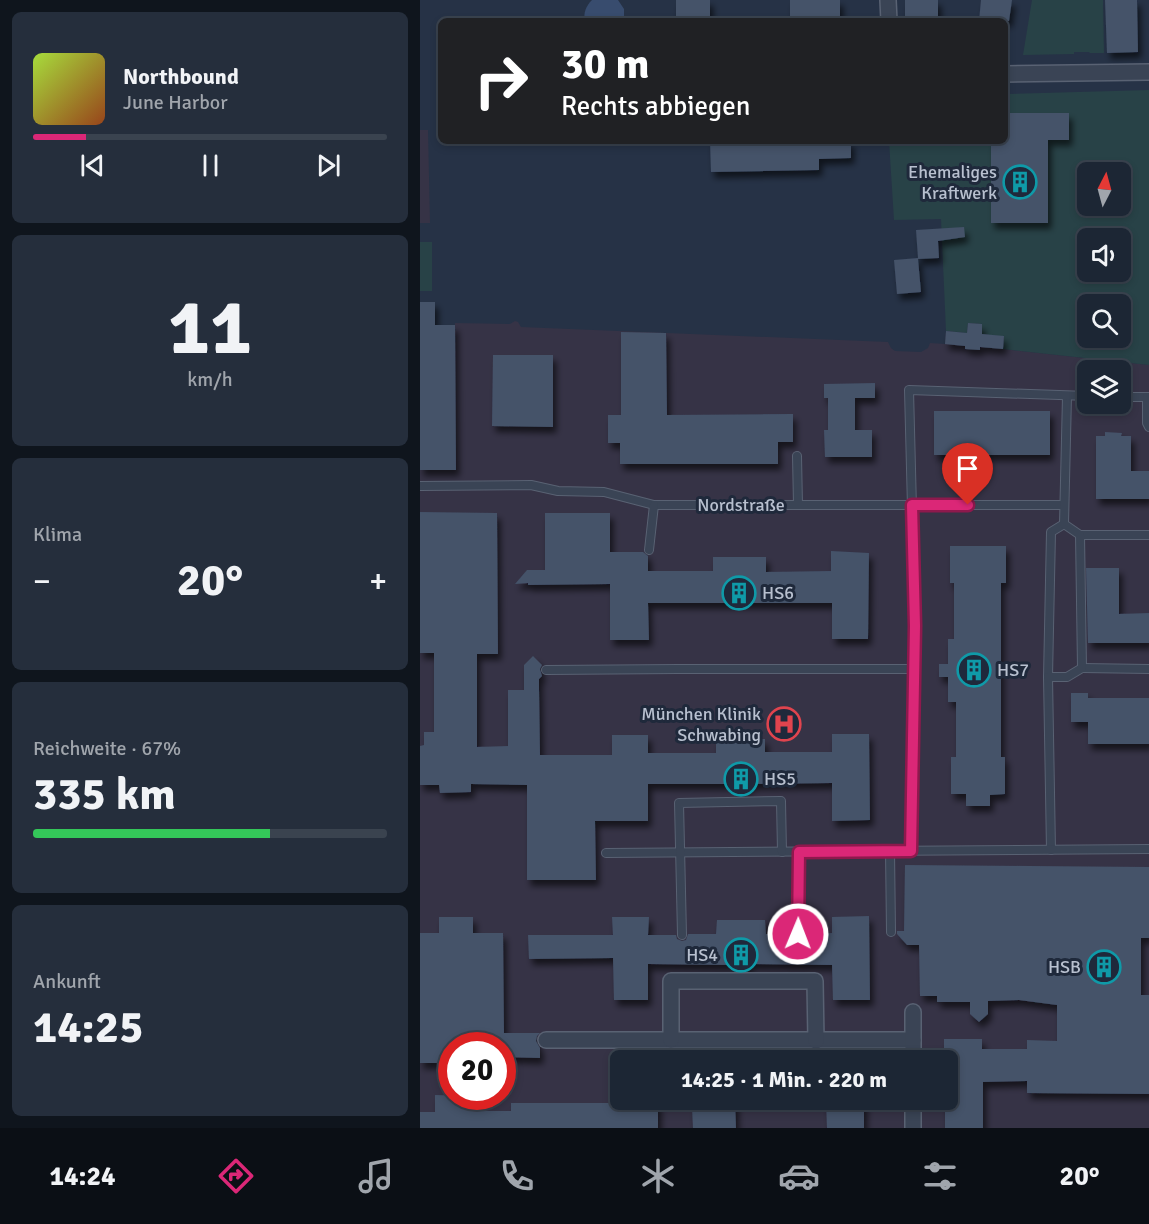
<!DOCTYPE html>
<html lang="de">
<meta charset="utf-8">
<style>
body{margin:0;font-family:Signika,sans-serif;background:#252e3c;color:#f1f3f6;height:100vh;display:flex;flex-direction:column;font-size:22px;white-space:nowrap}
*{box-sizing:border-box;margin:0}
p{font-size:20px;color:#a0a5ac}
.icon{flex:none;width:33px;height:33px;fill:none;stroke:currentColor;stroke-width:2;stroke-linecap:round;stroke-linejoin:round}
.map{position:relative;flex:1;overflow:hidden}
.sheet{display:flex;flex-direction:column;gap:12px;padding:12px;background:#0f151d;width:420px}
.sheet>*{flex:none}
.hud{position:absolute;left:18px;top:18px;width:570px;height:126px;border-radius:9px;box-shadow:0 3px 9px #0003,0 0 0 2px #3a434f;background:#202124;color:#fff;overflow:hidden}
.needle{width:39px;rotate:6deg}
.controls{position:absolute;left:657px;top:162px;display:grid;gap:12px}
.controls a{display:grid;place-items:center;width:54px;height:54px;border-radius:9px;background:#1c2634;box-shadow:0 3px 9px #0003,0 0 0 2px #3a434f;font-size:30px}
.speed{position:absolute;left:18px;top:1032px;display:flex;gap:12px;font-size:30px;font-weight:700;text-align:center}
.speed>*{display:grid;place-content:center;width:78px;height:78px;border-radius:50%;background:#1c2634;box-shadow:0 3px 9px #0003,0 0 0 2px #3a434f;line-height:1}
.speed .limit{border:9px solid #d22;background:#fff;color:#111}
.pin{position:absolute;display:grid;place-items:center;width:51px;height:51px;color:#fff;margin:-62px -26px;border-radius:50% 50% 50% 0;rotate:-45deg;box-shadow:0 0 6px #0007}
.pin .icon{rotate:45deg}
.me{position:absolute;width:66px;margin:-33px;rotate:1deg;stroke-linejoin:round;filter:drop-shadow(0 0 4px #0008)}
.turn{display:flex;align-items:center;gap:21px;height:126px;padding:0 24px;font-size:27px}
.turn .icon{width:78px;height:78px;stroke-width:2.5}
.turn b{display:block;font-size:42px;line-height:51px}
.big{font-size:45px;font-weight:800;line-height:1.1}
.sheet .card{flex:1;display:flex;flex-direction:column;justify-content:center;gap:9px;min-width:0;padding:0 21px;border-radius:9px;background:#252e3c}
.sheet .dial{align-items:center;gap:0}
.dial b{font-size:78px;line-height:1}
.song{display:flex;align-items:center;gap:18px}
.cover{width:72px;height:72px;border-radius:9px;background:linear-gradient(135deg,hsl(80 70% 55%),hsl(20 70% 35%))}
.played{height:6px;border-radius:3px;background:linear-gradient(90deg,#db2777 15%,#3a434f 15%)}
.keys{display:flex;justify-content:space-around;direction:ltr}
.heat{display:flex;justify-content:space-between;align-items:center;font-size:33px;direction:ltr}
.charge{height:9px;border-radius:4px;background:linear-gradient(90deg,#34c759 67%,#3a434f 0)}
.trip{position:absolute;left:190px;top:1050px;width:348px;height:60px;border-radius:9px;background:#1c2634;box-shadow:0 3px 9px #0003,0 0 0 2px #3a434f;font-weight:800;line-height:60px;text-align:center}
.tabs{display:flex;height:96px;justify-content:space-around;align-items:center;background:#0b0f15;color:#a0a5ac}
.tabs .icon{width:42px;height:42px}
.tabs .active{color:#db2777}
.tabs b{font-size:27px;color:#f1f3f6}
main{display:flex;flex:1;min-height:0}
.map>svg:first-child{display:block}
.medical{fill:#363346;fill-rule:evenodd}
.green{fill:#284247;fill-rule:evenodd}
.water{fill:#384c6e}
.building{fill:#445269;filter:url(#shadow)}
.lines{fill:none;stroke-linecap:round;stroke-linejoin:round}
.lane-casing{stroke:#596273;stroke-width:10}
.street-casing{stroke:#596273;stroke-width:18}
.lane{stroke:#3a4455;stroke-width:8}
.street{stroke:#3a4455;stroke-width:15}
.route-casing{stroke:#8e194d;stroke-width:15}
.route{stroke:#db2777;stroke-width:10}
.labels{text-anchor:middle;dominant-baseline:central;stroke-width:6;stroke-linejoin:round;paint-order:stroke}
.poi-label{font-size:18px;fill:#b8c0cf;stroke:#1f293b;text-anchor:end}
.street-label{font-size:18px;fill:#b8c0cf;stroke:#1f293b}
</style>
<main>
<section class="sheet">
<div class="card">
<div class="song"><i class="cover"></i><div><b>Northbound</b><p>June Harbor</p></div></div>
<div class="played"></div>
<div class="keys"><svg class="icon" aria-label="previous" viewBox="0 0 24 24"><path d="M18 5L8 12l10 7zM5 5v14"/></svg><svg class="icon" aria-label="pause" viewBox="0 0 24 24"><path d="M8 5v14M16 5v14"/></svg><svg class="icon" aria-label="next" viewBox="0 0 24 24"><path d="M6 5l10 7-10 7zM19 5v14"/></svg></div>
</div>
<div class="card dial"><b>11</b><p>km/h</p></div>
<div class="card"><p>Klima</p>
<div class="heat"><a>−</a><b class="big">20°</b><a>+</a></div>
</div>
<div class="card"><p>Reichweite · 67%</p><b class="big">335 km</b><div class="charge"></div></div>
<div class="card"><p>Ankunft</p><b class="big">14:25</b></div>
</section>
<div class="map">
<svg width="729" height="1128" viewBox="0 0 729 1128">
<defs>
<filter id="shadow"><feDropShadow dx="3.5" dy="6" stdDeviation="3" flood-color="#0009"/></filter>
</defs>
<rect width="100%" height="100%" fill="#263246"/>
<g class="medical">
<path d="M 0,130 L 8,130 L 10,223 L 0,223 Z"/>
<path d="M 95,321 L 98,322 L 101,327 L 468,342 L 471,348 L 475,351 L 501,352 L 508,348 L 510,343 L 525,344 L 526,331 L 547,333 L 548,323 L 562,324 L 562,334 L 584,336 L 583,349 L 729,365 L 729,1128 L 0,1128 L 0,325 L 35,325 L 35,323 L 90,324 ZM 668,370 L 700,370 L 700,404 L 668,404 ZM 32,1046 L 82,1046 L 82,1096 L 32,1096 ZM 201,1060 L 528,1060 L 528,1100 L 201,1100 Z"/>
</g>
<g class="green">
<path d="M 612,0 L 683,0 L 684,53 L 670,53 L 669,52 L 654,52 L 654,54 L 603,55 Z"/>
<path d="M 729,90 L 729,365 L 583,349 L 584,337 L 562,334 L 562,324 L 548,323 L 547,333 L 526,331 L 521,219 L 474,220 L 469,141 L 585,141 L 585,94 ZM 668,172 L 700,172 L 700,206 L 668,206 ZM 668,238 L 700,238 L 700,272 L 668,272 ZM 668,304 L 700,304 L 700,338 L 668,338 Z"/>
<rect x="0" y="242" width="12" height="49"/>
</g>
<path class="water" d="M 172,0 L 198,0 L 204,9 L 204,21 L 165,21 C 163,13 166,6 172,0 Z"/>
<g class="building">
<path d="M 256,0 L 290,0 L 290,16 L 285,21 L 261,21 L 256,17 Z"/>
<rect x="370" y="0" width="50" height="21"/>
<rect x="485" y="0" width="33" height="21"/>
<path d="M 561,0 L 592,0 L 589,21 L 559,21 Z"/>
<path d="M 685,0 L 717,0 L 718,52 L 687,53 Z"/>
<path d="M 585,113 L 649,113 L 649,140 L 628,140 L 628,223 L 571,223 L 571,141 L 585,141 Z"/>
<path d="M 290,141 L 336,141 L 336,142 L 431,141 L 431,158 L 399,159 L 399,170 L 291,172 Z"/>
<path d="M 544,227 L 545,237 L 518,241 L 519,258 L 498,259 L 501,292 L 477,294 L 474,260 L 498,258 L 496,230 Z"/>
<path d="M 0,302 L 15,302 L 15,325 L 35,325 L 36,470 L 0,470 Z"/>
<path d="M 548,323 L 562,324 L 562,334 L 584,336 L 583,349 L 560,347 L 560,350 L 545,349 L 545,346 L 525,344 L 526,331 L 547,333 Z"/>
<path d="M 201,332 L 246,333 L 247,415 L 373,414 L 373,442 L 358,442 L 358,464 L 200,464 L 200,443 L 188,443 L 188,415 L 201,415 Z"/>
<path d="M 73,355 L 133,355 L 133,427 L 72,426 Z"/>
<path d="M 455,383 L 455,398 L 435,398 L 435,430 L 452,430 L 452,457 L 405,457 L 404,430 L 408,430 L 408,398 L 404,398 L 404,384 Z"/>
<rect x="514" y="411" width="116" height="44"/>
<path d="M 685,432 L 702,433 L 701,436 L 711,436 L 711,471 L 729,471 L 729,499 L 676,499 L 676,436 L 685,436 Z"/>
<path d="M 0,512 L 77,513 L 78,654 L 57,654 L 57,747 L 88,746 L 88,690 L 104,690 L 104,665 L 113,656 L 122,665 L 120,669 L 122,676 L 119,679 L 119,689 L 120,755 L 192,755 L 192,735 L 228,735 L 228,753 L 296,753 L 296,739 L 345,739 L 345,752 L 412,752 L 412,734 L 449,734 L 450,820 L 412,821 L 412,783 L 332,784 L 327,789 L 323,790 L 315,789 L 311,784 L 228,784 L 228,821 L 175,821 L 176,880 L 107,880 L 107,785 L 51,784 L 51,792 L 20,793 L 19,785 L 0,785 L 0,746 L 4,745 L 4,732 L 14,732 L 14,653 L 0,653 Z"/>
<path d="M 125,513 L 190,513 L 190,552 L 223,552 L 228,556 L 228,571 L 293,571 L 293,557 L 346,557 L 346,572 L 411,571 L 411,551 L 449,553 L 448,639 L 412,639 L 412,603 L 228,603 L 229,640 L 190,640 L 190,584 L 108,585 L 108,583 L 95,584 L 107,570 L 125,570 Z"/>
<path d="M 530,546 L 586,546 L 586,583 L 581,583 L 581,757 L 585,757 L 585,794 L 570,795 L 570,806 L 546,806 L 546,794 L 531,794 L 531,757 L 536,757 L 536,702 L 528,702 L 528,677 L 519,677 L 519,664 L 528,664 L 528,639 L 534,639 L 534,583 L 530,583 Z"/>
<path d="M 666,568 L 699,568 L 699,614 L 729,613 L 729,643 L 668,643 Z"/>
<path d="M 651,693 L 668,693 L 668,698 L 729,698 L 729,744 L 668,744 L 668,722 L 651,722 Z"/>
<path d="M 485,865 L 729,867 L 729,938 L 721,938 L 721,995 L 729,995 L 729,1094 L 607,1093 L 607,1081 L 563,1082 L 563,1128 L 525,1128 L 525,1100 L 528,1100 L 528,1060 L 524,1060 L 524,1039 L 562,1039 L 562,1049 L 607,1049 L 607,1040 L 637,1041 L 637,1005 L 599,1000 L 568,1001 L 568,1014 L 559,1022 L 550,1014 L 550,1002 L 517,1002 L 517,996 L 500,996 L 499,945 L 487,945 L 477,934 L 477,931 L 484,931 Z"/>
<path d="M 449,916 L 450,1000 L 413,1000 L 412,965 L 332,964 L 325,971 L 316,971 L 312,965 L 228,964 L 228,1000 L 194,1000 L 193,958 L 109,959 L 108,935 L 193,935 L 192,917 L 229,917 L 228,935 L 256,935 L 257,939 L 262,941 L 266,940 L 268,934 L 296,934 L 297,920 L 345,920 L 346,934 L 372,934 L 374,939 L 379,940 L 383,938 L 384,934 L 412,933 L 412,917 Z"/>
<path d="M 19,917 L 53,917 L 53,933 L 83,933 L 84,1033 L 120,1033 L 117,1036 L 116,1041 L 120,1048 L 120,1058 L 82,1057 L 82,1046 L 32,1046 L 32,1063 L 0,1063 L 0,933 L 19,933 Z"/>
<path d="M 15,1095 L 58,1096 L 58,1111 L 91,1111 L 91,1103 L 198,1103 L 198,1100 L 219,1100 L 219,1102 L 238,1102 L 238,1128 L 0,1128 L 0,1112 L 15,1112 Z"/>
<path d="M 280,1100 L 315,1100 L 316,1128 L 273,1128 L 272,1107 L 280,1107 Z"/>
<path d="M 406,1100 L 444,1100 L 444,1128 L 407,1128 Z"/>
</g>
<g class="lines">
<g class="lane-casing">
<g id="lane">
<path d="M 700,397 L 729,397"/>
<path d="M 727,397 L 727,423 L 729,427"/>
<path d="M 377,456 L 378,505"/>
<path d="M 0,486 L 111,485 L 138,491 L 184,492 L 234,505 L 644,505"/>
<path d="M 660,535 L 729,535"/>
<path d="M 229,550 L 234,505"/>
<path d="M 662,668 L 729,669"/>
<path d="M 126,670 L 258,669 L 494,669"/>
<path d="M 628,677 L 631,532 L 644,524"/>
<path d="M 631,850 L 628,677 L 647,677 L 662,668 L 660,535 L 644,524 L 647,396"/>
<path d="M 470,851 L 471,932"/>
<path d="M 491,851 L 495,626 L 489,390 L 668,396"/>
<path d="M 186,853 L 729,849"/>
<path d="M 378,934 L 379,852"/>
<path d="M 262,935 L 259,803 L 361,801 L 362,852"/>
</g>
</g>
<g class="street-casing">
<g id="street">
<path d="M 468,0 L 469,21"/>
<path d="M 585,74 L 729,72"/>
<path d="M 126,1040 L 493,1040"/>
<path d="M 251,1040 L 251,981 L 395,981 L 396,1041"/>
<path d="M 493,1060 L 493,1012"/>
<path d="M 493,1100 L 493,1128"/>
</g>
</g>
<use href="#lane" class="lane"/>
<use href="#street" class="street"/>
</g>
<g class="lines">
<g class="route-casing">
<path id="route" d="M 378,934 L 379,852 L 491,851 L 495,626 L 492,505 L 548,505"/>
</g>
<use href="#route" class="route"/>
</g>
<defs>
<g id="building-ring" transform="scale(1.725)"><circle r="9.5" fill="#1f293b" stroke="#0f9aa8" stroke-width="1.5"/><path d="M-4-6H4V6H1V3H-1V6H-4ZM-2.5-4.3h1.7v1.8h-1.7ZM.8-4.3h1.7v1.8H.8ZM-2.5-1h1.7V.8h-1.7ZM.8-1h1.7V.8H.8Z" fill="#0f9aa8"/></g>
<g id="hospital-ring" transform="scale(1.725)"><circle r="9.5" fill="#1f293b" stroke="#e0444e" stroke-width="1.5"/><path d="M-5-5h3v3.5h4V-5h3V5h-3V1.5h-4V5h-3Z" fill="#e0444e"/></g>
</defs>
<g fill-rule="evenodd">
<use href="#building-ring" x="600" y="182"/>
<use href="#building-ring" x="319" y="593"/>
<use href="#building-ring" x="554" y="670"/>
<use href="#hospital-ring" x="364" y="724"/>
<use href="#building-ring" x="321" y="779"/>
<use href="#building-ring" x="321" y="955"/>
<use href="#building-ring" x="684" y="967"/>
</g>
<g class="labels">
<g class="poi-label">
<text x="577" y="172">Ehemaliges<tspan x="577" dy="21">Kraftwerk</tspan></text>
<text x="342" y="593" text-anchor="start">HS6</text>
<text x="577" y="670" text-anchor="start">HS7</text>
<text x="341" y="714">München Klinik<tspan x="341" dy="21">Schwabing</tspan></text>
<text x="344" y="779" text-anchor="start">HS5</text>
<text x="298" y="955">HS4</text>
<text x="661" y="967">HSB</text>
</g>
<g class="street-label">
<text x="321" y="505">Nordstraße</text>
</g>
</g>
</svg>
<div class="controls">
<a><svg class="needle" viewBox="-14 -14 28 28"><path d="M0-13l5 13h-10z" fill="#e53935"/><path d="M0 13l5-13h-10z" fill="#a0a5ac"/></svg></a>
<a><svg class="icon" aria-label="sound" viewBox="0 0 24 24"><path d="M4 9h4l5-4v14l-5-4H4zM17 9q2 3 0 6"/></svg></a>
<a><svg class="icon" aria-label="search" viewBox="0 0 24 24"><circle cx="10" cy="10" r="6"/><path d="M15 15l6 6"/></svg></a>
<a><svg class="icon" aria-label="layers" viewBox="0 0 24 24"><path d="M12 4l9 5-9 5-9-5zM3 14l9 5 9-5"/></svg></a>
</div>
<div class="speed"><div class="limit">20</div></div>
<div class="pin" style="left:548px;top:505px;background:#d93025"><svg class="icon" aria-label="arrive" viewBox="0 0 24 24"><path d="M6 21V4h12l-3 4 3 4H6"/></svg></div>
<svg class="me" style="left:378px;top:934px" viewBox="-20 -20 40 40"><circle r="17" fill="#db2777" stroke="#fff" stroke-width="3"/><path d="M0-11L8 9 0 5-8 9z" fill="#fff"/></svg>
<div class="trip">14:25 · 1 Min. · 220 m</div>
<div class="hud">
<div class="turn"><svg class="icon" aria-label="right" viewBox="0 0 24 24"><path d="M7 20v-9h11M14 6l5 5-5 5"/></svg><div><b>30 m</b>Rechts abbiegen</div></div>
</div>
</div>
</main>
<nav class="tabs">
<b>14:24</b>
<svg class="icon active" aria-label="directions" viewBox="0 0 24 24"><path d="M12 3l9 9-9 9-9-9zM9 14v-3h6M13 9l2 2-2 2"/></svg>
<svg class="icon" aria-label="music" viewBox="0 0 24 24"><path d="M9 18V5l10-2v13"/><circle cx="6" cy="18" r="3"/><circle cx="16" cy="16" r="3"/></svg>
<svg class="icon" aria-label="phone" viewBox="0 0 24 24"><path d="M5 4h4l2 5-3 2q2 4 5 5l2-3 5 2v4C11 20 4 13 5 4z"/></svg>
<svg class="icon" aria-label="climate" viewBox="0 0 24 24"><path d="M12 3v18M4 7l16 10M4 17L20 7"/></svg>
<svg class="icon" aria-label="car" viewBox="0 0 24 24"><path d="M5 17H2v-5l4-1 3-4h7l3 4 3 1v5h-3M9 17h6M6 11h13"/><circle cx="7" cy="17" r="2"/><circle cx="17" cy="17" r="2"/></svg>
<svg class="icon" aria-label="filters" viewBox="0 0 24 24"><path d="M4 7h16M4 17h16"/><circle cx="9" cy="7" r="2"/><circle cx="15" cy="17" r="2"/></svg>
<b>20°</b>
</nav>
